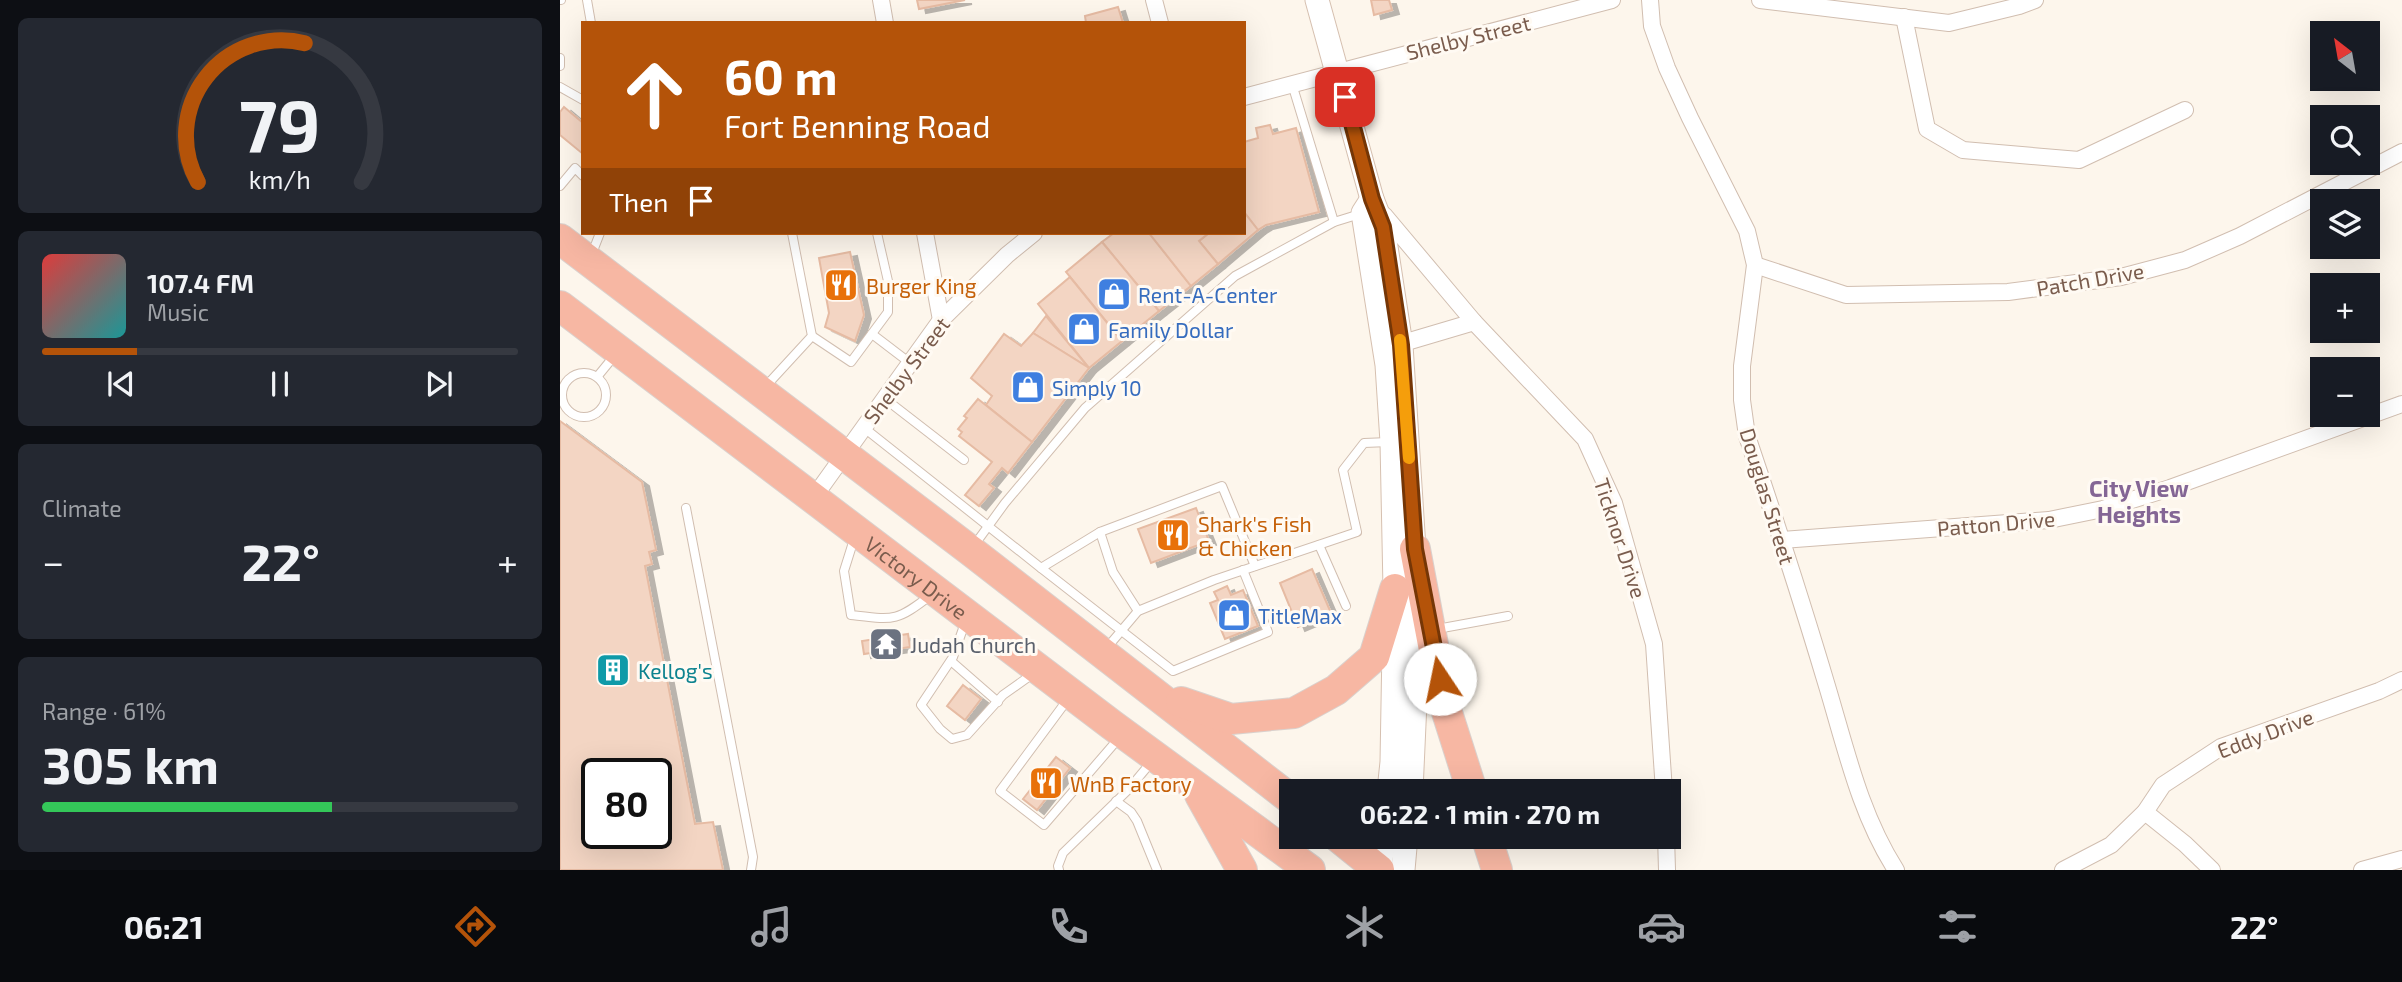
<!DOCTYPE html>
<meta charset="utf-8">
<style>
body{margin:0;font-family:"Exo 2",sans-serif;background:#242831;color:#f1f3f6;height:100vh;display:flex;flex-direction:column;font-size:26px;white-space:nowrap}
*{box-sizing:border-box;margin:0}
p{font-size:23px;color:#9ea1a6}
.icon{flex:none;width:38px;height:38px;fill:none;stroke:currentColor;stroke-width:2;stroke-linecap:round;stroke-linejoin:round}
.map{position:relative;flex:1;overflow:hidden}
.sheet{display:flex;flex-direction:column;gap:18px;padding:18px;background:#0d0f14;width:560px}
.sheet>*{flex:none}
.banner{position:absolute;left:21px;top:21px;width:665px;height:214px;border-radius:0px;box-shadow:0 7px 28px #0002;background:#b45309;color:#fff;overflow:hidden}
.needle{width:46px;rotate:329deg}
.buttons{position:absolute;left:1750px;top:21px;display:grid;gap:14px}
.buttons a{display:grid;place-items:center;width:70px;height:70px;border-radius:0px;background:#171b24;box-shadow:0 7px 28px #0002;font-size:35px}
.speed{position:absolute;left:21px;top:758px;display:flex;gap:14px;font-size:35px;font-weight:700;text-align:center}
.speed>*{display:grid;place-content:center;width:91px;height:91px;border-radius:50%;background:#171b24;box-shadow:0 7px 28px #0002;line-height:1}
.speed .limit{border:4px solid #111;border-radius:10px;background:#fff;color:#111}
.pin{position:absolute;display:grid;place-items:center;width:60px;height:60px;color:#fff;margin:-30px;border-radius:14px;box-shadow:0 4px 10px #0006}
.me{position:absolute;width:77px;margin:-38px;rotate:349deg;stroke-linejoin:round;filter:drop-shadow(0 0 5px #0008)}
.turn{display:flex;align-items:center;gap:24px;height:147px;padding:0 28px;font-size:32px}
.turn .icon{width:91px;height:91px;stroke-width:2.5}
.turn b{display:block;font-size:49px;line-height:60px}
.then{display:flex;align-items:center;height:66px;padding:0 28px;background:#0003;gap:14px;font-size:26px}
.big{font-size:52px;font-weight:700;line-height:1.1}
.sheet .tile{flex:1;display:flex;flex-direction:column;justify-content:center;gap:10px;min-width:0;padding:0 24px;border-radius:10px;background:#242831}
.sheet .dial{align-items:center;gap:0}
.dial svg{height:182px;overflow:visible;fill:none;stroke:#363941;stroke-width:7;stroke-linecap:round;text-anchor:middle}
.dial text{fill:#f1f3f6;stroke:none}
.song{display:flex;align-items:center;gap:21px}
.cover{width:84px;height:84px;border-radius:10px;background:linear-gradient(135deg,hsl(0 70% 55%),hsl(180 70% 35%))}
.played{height:7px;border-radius:4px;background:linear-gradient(90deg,#b45309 20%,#363941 20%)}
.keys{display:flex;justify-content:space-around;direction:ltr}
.heat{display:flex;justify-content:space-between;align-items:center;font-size:38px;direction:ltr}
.charge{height:10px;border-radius:5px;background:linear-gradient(90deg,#34c759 61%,#363941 0)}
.trip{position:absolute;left:719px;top:779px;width:402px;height:70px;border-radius:0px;background:#171b24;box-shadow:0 7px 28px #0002;font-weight:700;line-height:70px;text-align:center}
.dock{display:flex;height:112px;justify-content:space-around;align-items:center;background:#090b0e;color:#9ea1a6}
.dock .icon{width:49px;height:49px}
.dock .selected{color:#b45309}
.dock b{font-size:32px;color:#f1f3f6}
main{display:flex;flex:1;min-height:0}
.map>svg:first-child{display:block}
.building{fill:#f3d5c3;stroke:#e6bba3;stroke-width:2;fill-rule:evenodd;filter:url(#shadow)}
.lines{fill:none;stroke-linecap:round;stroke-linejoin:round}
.lane-casing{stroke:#d1beb0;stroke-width:10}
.street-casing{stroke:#d1beb0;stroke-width:18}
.secondary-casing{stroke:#d6c0b0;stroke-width:25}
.highway-casing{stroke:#dad1cd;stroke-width:32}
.lane{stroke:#fff;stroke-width:8}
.street{stroke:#fff;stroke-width:16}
.secondary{stroke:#fff;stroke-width:23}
.highway{stroke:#f7b7a3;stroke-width:30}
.route-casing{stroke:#753606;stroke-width:18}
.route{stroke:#b45309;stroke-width:12}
.slow{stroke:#f59e0b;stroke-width:12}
.labels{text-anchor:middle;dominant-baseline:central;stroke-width:6;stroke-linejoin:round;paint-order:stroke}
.street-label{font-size:21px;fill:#7a5c4d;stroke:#fffaf3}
.food-label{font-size:21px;fill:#c56008;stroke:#fffaf3;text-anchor:start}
.shop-label{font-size:21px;fill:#366cbe;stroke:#fffaf3;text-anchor:start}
.worship-label{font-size:21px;fill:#5b616d;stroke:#fffaf3;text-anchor:start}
.culture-label{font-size:21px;fill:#0d838f;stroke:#fffaf3;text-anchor:start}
.neighbourhood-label{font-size:23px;font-weight:bold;fill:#846695;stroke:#fffaf3}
</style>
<main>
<section class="sheet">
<div class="tile dial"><svg viewBox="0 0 100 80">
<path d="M14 69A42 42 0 1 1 86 69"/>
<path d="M14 69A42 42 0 0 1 61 8" stroke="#b45309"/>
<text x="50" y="56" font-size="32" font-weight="700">79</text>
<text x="50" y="72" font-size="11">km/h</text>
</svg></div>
<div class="tile">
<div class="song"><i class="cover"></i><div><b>107.4 FM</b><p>Music</p></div></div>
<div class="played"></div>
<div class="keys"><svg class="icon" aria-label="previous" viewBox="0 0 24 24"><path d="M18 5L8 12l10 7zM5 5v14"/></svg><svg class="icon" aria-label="pause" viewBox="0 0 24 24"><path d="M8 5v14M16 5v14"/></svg><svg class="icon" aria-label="next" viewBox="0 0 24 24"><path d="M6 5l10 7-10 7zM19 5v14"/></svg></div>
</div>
<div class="tile"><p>Climate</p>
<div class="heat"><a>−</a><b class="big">22°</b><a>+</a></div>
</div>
<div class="tile"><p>Range · 61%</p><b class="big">305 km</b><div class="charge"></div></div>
</section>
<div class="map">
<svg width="1842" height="870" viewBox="0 0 1842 870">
<defs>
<filter id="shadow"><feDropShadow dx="7" dy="4" stdDeviation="0" flood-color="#0004"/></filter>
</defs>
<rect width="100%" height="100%" fill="#fdf6ec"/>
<g class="building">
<path d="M 357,0 L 405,0 L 359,9 Z"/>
<path d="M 811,0 L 829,0 L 832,10 L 814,15 Z"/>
<path d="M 558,7 L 563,23 L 526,23 L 525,16 Z"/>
<path d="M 4,107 L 23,123 L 23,154 L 0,135 L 0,112 Z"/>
<path d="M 710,125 L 713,134 L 736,128 L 759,212 L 706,225 L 698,230 L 684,212 L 684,142 L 698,138 L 696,128 Z"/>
<path d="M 684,212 L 698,230 L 658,264 L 639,241 L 649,233 L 684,233 Z"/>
<path d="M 554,233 L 589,233 L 631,286 L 599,311 L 542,242 Z"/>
<path d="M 589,233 L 649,233 L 639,241 L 658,264 L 631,286 Z"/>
<path d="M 542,242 L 599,311 L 562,341 L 506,272 Z"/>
<path d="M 290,252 L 304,315 L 295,341 L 265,327 L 269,313 L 259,258 Z"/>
<path d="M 510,277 L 562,341 L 529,368 L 478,304 Z"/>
<path d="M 486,316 L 529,368 L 473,333 Z"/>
<path d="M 473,333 L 529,368 L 472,442 L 426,405 L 432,396 L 411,378 L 444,334 L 461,346 Z"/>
<path d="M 418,399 L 472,442 L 448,473 L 442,468 L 429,484 L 434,488 L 419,506 L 405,495 L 432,462 L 399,436 L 402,432 L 398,429 L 407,418 L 404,416 Z"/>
<path d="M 0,421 L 82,482 L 96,550 L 89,552 L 92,564 L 85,566 L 135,824 L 153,822 L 163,870 L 0,870 ZM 37,774 L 96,774 L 96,833 L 37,833 Z"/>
<path d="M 636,508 L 649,541 L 591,563 L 578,529 Z"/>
<path d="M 752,569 L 771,613 L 738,627 L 720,583 Z"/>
<path d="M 667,586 L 671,595 L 683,590 L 698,626 L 665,639 L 650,603 L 658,600 L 654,592 Z"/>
<path d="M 348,634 L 350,647 L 304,654 L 302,641 Z"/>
<path d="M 403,685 L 421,699 L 405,720 L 387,706 Z"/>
<path d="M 496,757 L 510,768 L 477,810 L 463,799 Z"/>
</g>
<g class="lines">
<g class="lane-casing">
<g id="lane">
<path d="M 0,0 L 1,0"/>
<path d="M 27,0 L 31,23"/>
<path d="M 0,58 L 0,66"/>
<path d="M 732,84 L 774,222"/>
<path d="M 0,87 L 23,100"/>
<path d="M 0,186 L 15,168 L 23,176"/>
<path d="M 31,256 L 40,233"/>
<path d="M 312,334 L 350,363"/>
<path d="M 252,336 L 291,362 L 328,312 L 328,281 L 317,233"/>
<circle cx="24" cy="395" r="22"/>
<path d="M 37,377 L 55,355"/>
<path d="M 206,386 L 252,336 L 232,233"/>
<path d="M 324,398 L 404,460"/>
<path d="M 303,427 L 481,568"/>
<path d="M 126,508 L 193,857 L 191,870"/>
<path d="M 540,532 L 481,568 L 613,671 L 708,632 L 683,570"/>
<path d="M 295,536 L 284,571 L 291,615 C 334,620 336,622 371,595"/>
<path d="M 759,545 L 786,606"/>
<path d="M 413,547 L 445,503 L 525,408 L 675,276 L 774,222 L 800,214"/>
<path d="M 578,611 L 553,572 L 540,532 L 662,486 L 695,566"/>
<path d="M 406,620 L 393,657 L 361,705 L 380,729 L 392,739 L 407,735 L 443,695 L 474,673"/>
<path d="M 877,629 L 948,616"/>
<path d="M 545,650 L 578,611 L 654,580 L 797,532 L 783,470 L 804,443 L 829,442"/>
<path d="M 391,661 L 438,702"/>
<path d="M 508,699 L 440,791 L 484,825 L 559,738"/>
<path d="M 556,801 L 571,812 L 577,821 L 597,870"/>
<path d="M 499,870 L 498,866 L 503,853 L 568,790 L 593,760"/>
</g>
</g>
<g class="street-casing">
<g id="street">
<path d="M 321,0 L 325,23"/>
<path d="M 594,0 L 600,23"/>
<path d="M 1090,0 L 1092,26 L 1107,68 L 1130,118 L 1187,231 L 1195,265 L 1182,366 L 1182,400 L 1187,436 C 1215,519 1242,602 1267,686 C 1286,749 1300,814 1336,870"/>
<path d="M 1200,0 L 1389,23 L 1459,6 L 1475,0"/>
<path d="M 1344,17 L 1367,129 L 1403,150 L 1519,160 L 1625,110"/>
<path d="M 684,97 L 1052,0"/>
<path d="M 824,215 L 914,322 L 1025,439 L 1054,503 L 1094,644 L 1104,791"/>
<path d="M 365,233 L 381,320"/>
<path d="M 1195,265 L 1286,295 L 1448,292 L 1561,277 L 1625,260 L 1680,236 L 1842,152"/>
<path d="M 833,346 L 914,322"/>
<path d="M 254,497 L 381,320 L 447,255 L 474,233"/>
<path d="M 1222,540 L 1489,520 L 1543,509 L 1610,488 L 1842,404"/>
<path d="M 1585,812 L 1625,844 L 1652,870"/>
<path d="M 1106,836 L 1107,870"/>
<path d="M 1503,870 L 1551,845 L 1585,812 L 1603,785 L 1661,747 L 1819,691 L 1842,680"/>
<path d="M 1802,870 L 1842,859"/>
</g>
</g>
<g class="secondary-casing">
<g id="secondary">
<path d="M 757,0 L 812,199 L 823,227 L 841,345 L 855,564"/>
<path d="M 812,199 L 803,213 L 827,365 L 832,442 L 835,589 L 832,762 L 829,791"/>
<path d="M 851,791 L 855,702 L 855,598"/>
<path d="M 819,870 L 825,836"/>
<path d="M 843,870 L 846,836"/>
</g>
</g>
<g class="highway-casing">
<g id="highway">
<path d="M 0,239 L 411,551 L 732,800"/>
<path id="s1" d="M 0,306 L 552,725 L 750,870"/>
<path d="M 855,549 L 884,703 L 912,791"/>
<path d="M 621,702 L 671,719 L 734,713 L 776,690 L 814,657 L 835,589"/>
<path d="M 640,795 L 682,870"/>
<path d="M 777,836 L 819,870"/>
<path d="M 926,836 L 937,870"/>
</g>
</g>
<use href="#lane" class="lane"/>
<use href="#street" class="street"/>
<use href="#secondary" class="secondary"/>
<use href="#highway" class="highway"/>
</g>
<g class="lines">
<g class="route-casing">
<path id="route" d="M 785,97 L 812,199 L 823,227 L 841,345 L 855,549 L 880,679"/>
</g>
<use href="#route" class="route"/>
<path class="slow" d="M 840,340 L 849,458"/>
</g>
<defs>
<g id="restaurant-square" transform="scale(1.75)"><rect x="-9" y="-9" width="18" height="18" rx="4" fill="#e8710a" stroke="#fffaf3"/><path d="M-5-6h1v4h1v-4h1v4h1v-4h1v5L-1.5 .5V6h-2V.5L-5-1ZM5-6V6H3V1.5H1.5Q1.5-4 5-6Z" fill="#fff"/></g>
<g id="shop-square" transform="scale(1.75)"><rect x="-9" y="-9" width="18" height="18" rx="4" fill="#3f7fe0" stroke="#fffaf3"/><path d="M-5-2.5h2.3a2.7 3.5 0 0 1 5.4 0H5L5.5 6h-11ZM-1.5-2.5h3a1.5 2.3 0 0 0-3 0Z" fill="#fff"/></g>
<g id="temple-square" transform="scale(1.75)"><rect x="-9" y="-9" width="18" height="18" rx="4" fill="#6b7280" stroke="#fffaf3"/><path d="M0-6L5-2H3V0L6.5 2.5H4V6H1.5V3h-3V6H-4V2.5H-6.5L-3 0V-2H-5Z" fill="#fff"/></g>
<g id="building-square" transform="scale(1.75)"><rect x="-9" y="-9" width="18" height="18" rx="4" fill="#0f9aa8" stroke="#fffaf3"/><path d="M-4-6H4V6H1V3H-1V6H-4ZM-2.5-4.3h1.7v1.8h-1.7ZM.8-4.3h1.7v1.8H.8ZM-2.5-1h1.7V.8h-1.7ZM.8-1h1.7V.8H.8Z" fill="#fff"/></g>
</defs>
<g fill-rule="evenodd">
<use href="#restaurant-square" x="281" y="285"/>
<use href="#shop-square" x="554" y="294"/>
<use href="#shop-square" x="524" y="329"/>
<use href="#shop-square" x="468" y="387"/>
<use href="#restaurant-square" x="613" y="535"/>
<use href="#shop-square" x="674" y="615"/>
<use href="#temple-square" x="326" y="644"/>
<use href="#building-square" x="53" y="670"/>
<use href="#restaurant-square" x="486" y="783"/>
</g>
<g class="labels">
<g class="street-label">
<text transform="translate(908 37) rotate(-14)">Shelby Street</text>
<text transform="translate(1530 279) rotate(-10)">Patch Drive</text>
<text transform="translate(346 370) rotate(-53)">Shelby Street</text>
<text transform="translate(1208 496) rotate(73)">Douglas Street</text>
<text transform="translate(1436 523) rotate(-5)">Patton Drive</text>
<text transform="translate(1061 538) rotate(72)">Ticknor Drive</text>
<text stroke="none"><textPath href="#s1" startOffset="448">Victory Drive</textPath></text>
<text transform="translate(1705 733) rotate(-21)">Eddy Drive</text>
</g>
<g class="food-label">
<text x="306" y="285">Burger King</text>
<text x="638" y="523">Shark's Fish<tspan x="638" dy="24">&amp; Chicken</tspan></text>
<text x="510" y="783">WnB Factory</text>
</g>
<g class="shop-label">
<text x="578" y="294">Rent-A-Center</text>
<text x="548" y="329">Family Dollar</text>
<text x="492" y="387">Simply 10</text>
<text x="698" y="615">TitleMax</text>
</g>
<g class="worship-label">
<text x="350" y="644">Judah Church</text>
</g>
<g class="culture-label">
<text x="78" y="670">Kellog's</text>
</g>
<g class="neighbourhood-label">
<text x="1579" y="488">City View<tspan x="1579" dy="26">Heights</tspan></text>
</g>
</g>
</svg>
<div class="buttons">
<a><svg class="needle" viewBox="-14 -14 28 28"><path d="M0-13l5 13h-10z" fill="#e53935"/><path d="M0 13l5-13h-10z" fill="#9ea1a6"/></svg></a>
<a><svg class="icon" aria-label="search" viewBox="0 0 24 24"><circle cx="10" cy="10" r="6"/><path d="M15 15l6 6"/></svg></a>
<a><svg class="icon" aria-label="layers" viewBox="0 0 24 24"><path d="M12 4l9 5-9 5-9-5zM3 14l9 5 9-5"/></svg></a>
<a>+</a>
<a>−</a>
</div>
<div class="speed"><div class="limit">80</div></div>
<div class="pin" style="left:785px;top:97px;background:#d93025"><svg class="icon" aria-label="arrive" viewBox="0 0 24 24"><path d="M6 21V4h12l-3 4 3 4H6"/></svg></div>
<svg class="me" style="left:880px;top:679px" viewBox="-20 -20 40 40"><circle r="19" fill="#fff"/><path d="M0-13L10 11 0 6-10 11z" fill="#b45309"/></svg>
<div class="trip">06:22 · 1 min · 270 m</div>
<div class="banner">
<div class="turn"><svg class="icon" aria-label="ahead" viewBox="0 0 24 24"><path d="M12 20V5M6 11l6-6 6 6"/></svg><div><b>60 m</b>Fort Benning Road</div></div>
<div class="then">Then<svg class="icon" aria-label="arrive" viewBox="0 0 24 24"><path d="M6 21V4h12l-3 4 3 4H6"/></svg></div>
</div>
</div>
</main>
<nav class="dock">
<b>06:21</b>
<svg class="icon selected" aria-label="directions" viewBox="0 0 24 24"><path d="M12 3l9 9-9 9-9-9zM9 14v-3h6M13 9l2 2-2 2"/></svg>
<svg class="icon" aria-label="music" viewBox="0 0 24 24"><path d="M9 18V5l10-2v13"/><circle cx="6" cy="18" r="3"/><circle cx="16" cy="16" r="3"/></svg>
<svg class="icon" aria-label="phone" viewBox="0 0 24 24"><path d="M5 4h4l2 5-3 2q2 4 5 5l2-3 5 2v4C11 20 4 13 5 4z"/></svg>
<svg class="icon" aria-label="climate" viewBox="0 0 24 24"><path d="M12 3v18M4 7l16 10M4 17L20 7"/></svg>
<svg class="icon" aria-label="car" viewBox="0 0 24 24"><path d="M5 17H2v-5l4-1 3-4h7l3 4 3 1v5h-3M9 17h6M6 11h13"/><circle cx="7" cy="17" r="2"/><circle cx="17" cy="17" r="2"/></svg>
<svg class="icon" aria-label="filters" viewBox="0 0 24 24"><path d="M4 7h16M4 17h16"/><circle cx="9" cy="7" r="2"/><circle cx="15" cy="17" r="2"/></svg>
<b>22°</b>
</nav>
